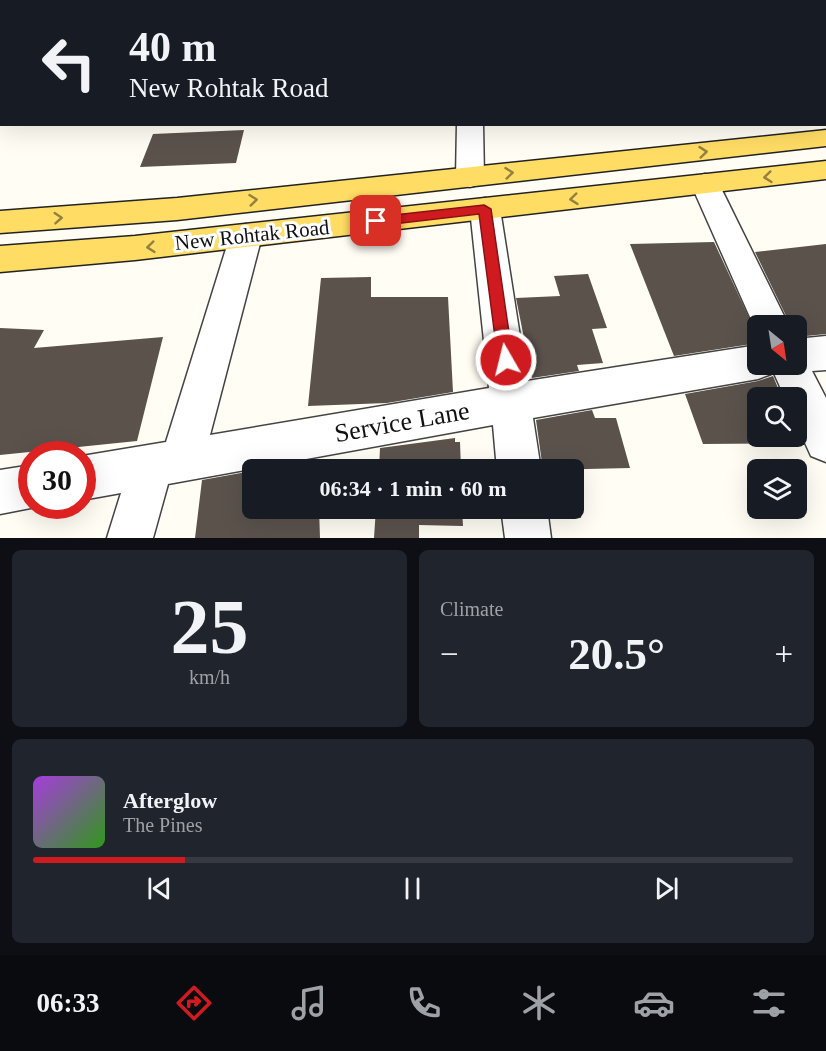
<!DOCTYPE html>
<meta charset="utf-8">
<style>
body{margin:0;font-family:Georgia,serif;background:#20242c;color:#f1f3f6;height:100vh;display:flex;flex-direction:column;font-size:22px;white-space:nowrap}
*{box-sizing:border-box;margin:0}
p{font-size:20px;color:#9ea1a6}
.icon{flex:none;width:33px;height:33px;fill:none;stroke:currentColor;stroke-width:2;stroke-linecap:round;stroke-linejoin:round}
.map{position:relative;height:538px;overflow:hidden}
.sheet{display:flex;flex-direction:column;gap:12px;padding:12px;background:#0d0f14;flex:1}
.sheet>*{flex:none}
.top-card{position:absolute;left:0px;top:0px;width:826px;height:126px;box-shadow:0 6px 24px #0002;background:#171b24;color:#f1f3f6;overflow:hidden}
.needle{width:39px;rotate:150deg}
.buttons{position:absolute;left:747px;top:315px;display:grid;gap:12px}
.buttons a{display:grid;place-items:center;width:60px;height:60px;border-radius:9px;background:#171b24;box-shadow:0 6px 24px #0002;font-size:30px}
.speed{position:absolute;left:18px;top:441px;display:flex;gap:12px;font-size:30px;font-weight:700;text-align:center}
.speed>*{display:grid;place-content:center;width:78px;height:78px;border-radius:50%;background:#171b24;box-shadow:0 6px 24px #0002;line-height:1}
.speed .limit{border:9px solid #d22;background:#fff;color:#111}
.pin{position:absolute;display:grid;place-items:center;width:51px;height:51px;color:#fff;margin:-26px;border-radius:12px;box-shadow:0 3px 9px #0006}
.me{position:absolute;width:66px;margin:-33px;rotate:352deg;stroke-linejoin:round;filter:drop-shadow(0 0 4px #0008)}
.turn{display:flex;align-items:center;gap:21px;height:126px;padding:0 30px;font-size:27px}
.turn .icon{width:78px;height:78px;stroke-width:2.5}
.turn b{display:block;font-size:42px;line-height:51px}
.big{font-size:45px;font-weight:800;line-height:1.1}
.sheet .card{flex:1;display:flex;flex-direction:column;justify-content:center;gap:9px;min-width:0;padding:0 21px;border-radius:9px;background:#20242c}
.sheet .dial{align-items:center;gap:0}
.dial b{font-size:78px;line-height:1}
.song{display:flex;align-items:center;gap:18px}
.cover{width:72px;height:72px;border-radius:9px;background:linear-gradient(135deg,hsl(280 70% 55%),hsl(110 70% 35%))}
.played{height:6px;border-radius:3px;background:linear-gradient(90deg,#cf1b20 20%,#363941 20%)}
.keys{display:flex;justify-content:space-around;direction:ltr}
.heat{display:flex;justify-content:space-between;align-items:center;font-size:33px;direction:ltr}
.sheet .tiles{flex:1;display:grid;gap:12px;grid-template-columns:1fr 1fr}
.card:last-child{grid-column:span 2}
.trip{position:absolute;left:242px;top:459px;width:342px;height:60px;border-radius:9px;background:#171b24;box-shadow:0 6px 24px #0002;font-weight:800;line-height:60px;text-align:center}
.dock{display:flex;height:96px;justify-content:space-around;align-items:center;background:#090b0e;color:#9ea1a6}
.dock .icon{width:42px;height:42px}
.dock .on{color:#cf1b20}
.dock b{font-size:27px;color:#f1f3f6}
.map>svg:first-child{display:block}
.building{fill:#5b524c}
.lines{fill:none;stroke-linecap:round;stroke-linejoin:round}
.minor-casing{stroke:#444;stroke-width:3}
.major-casing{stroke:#222;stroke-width:3}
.minor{fill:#fff;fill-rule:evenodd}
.major{fill:#ffdc64;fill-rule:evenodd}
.oneway{stroke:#94813f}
.route{fill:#cf1b20;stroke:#871215;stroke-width:1.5}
.labels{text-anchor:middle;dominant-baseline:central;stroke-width:6;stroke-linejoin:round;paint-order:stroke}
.street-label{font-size:21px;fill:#111;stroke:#fff}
.near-street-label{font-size:26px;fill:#111;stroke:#fff}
</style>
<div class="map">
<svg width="826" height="538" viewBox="0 0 826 538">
<rect width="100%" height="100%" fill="#fffdf4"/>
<g class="building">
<path d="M 244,130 L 236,163 L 140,167 L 153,134 Z"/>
<path d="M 714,242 L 758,337 L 758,343 L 674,356 L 630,244 Z"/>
<path d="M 826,244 L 826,334 L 796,337 L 796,326 L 791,326 L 755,252 Z"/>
<path d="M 588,274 L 607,328 L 592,329 L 603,363 L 577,365 L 579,371 L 532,378 L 516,298 L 560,296 L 554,276 Z"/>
<path d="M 371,277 L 371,297 L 448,297 L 453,392 L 387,403 L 308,406 L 321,278 Z"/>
<path d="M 0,328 L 44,330 L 34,348 L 163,337 L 137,441 L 0,455 Z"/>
<path d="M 773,376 L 782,398 L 758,398 L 758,436 L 796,436 L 796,430 L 803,443 L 703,444 L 685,394 L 758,381 Z"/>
<path d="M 592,410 L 595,418 L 616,418 L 630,468 L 543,470 L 536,420 Z"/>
<path d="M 455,438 L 455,442 L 460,442 L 461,470 L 379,470 L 380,448 Z"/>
<path d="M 319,459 L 319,470 L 260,470 Z"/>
<path d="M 252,471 L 252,508 L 319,508 L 320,538 L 195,538 L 202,480 Z"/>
<path d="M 573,481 L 581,518 L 551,519 L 549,508 L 573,508 Z"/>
<path d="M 376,508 L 462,508 L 463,526 L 419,525 L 419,538 L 374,538 Z"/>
</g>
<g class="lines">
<g class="minor-casing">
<g id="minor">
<path d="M 4,0 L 24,0 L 3,2 Z"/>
<path d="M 365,0 L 534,0 L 535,2 L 366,2 Z"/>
<path d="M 826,0 L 826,12 L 825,12 L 825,2 L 820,2 Z"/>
<rect x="825" y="52" width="1" height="14"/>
<rect x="0" y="74" width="2" height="14"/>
<path d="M 457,124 L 483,124 L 484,177 L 480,184 L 470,187 L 460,184 L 456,177 Z"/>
<path d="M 705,174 L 715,177 L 719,184 L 789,326 L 758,326 L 758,335 L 691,184 L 695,177 Z"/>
<path d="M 485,198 L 496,201 L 500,209 L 527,381 L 758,345 L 758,364 L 796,364 L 796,339 L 826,336 L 826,370 L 812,371 L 826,398 L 826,462 L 811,456 L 796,423 L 796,398 L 785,398 L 773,371 L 771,374 L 758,379 L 533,418 L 541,470 L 497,470 L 493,425 L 168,484 L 153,538 L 107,538 L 121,493 L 82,500 L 82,456 L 166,442 L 230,236 L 235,228 L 246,224 L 257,228 L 262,236 L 210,435 L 489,388 L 470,209 L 474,201 Z"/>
<path d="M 32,465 L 32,506 L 41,506 L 0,514 L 0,470 Z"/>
<path d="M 501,508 L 547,508 L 551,538 L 505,538 Z"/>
</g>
</g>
<g class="major-casing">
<g id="major">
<path d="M 826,130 L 826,146 L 177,220 L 0,233 L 0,211 L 177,198 Z"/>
<path d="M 826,161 L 826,179 L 135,260 L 0,272 L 0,246 L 135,236 Z"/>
</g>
</g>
<use href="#minor" class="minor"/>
<use href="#major" class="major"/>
</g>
<defs><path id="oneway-chevron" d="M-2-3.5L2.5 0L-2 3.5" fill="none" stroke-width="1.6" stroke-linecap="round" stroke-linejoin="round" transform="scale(1.5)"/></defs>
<g class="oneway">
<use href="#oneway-chevron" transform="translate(703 152) rotate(-6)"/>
<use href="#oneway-chevron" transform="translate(509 173) rotate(-6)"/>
<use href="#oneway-chevron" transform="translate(768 177) rotate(174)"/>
<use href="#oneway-chevron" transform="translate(574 199) rotate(174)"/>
<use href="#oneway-chevron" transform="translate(253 200) rotate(-6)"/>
<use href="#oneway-chevron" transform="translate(58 218) rotate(-4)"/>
<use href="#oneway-chevron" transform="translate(151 247) rotate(174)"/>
</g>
<path class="route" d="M 484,205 L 491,209 L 513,360 L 511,365 L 506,367 L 500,365 L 498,360 L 479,214 L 376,226 L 370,221 L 376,217 Z"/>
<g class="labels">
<g class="street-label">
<text transform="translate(252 235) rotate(-6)">New Rohtak Road</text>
</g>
<g class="near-street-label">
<text transform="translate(402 422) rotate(-10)">Service Lane</text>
</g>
</g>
</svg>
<div class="buttons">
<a><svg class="needle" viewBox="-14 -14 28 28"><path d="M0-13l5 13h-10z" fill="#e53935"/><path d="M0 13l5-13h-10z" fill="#9ea1a6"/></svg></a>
<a><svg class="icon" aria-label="search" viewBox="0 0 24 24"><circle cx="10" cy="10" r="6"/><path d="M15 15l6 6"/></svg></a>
<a><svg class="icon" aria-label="layers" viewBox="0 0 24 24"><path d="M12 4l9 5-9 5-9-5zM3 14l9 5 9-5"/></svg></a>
</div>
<div class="speed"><div class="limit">30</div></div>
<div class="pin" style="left:376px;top:221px;background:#d93025"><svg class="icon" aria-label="arrive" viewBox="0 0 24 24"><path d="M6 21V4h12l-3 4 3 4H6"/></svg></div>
<svg class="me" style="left:506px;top:360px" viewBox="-20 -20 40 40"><circle r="17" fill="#cf1b20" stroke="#fff" stroke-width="3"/><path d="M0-11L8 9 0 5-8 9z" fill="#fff"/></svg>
<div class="trip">06:34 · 1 min · 60 m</div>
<div class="top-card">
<div class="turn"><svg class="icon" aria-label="left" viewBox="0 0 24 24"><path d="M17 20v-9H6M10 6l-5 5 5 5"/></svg><div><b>40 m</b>New Rohtak Road</div></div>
</div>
</div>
<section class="sheet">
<div class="tiles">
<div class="card dial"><b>25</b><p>km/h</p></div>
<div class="card"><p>Climate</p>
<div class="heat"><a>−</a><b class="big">20.5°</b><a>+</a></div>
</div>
<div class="card">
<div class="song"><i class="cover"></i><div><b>Afterglow</b><p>The Pines</p></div></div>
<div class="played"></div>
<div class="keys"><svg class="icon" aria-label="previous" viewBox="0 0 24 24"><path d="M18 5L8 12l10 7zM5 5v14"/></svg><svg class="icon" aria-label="pause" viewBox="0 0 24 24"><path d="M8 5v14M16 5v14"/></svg><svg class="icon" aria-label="next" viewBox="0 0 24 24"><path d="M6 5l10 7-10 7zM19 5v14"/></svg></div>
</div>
</div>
</section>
<nav class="dock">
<b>06:33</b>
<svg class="icon on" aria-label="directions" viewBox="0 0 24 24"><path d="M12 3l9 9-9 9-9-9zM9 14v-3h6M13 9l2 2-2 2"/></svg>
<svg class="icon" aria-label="music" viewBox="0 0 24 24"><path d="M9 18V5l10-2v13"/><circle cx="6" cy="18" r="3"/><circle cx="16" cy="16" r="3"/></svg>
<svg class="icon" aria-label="phone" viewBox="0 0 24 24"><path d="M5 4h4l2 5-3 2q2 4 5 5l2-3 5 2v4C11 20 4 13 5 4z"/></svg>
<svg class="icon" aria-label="climate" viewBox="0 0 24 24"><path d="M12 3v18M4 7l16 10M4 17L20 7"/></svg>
<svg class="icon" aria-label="car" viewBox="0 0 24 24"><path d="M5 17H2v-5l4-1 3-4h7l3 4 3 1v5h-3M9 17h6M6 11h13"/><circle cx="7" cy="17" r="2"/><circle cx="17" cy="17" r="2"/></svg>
<svg class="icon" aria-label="filters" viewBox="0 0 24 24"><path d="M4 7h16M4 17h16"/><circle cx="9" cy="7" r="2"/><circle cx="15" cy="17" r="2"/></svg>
</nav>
